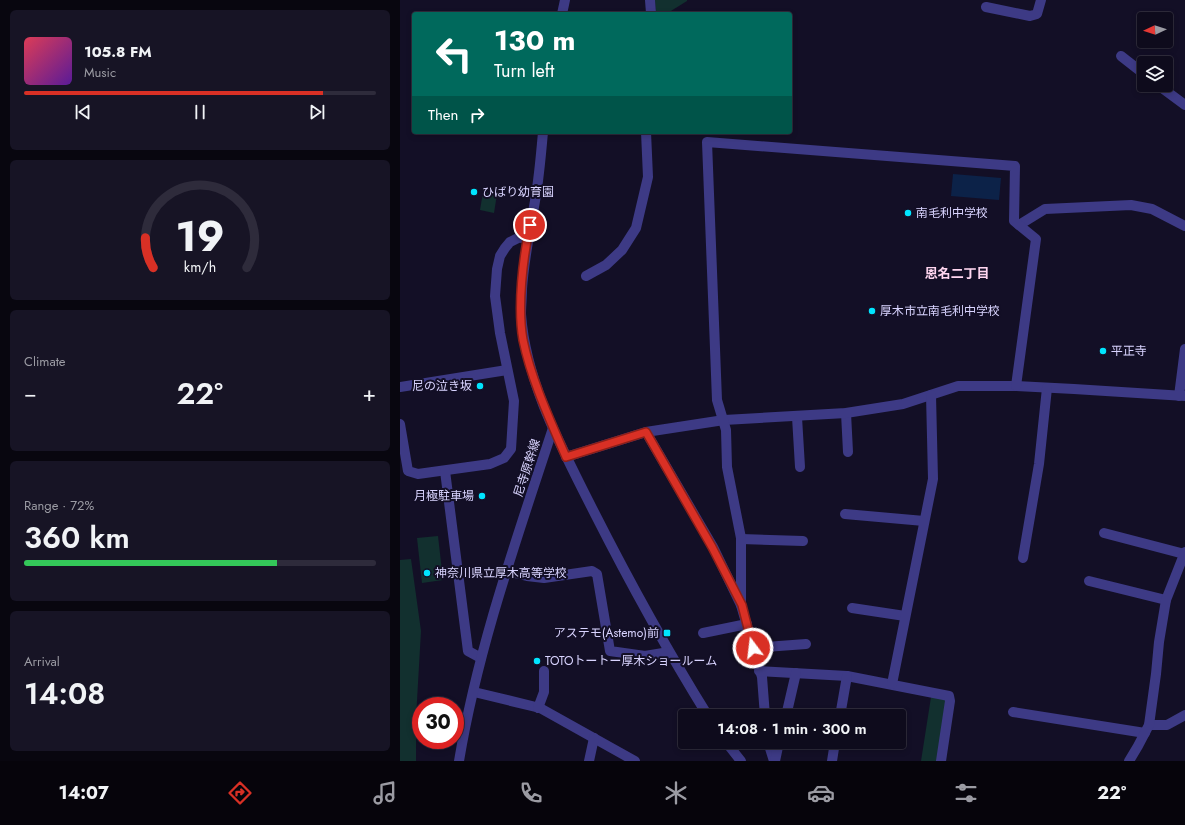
<!DOCTYPE html>
<meta charset="utf-8">
<style>
body{margin:0;font-family:Jost,"Noto Sans JP",sans-serif;background:#171425;color:#f1f3f6;height:100vh;display:flex;flex-direction:column;font-size:15px;white-space:nowrap}
*{box-sizing:border-box;margin:0}
p{font-size:13px;color:#9b9ba3}
.icon{flex:none;width:22px;height:22px;fill:none;stroke:currentColor;stroke-width:2;stroke-linecap:round;stroke-linejoin:round}
.map{position:relative;flex:1;overflow:hidden}
.details{display:flex;flex-direction:column;gap:10px;padding:10px;background:#08060f;width:400px}
.details>*{flex:none}
.top-card{position:absolute;left:12px;top:12px;width:380px;height:122px;border-radius:4px;box-shadow:0 2px 6px #0003,0 0 0 1px #2e2b3b;background:#00695c;color:#fff;overflow:hidden}
.needle{width:26px;rotate:266deg}
.fabs{position:absolute;left:737px;top:12px;display:grid;gap:8px}
.fabs a{display:grid;place-items:center;width:36px;height:36px;border-radius:4px;background:#0e0b1c;box-shadow:0 2px 6px #0003,0 0 0 1px #2e2b3b;font-size:20px}
.speed{position:absolute;left:12px;top:697px;display:flex;gap:8px;font-size:20px;font-weight:700;text-align:center}
.speed>*{display:grid;place-content:center;width:52px;height:52px;border-radius:50%;background:#0e0b1c;box-shadow:0 2px 6px #0003,0 0 0 1px #2e2b3b;line-height:1}
.speed .limit{border:6px solid #d22;background:#fff;color:#111}
.pin{position:absolute;display:grid;place-items:center;width:34px;height:34px;color:#fff;margin:-17px;border:2px solid #fff;border-radius:50%;box-shadow:0 1px 4px #0007}
.me{position:absolute;width:44px;margin:-22px;rotate:345deg;stroke-linejoin:round;filter:drop-shadow(0 0 3px #0008)}
.turn{display:flex;align-items:center;gap:14px;height:84px;padding:0 16px;font-size:18px}
.turn .icon{width:52px;height:52px;stroke-width:2.5}
.turn b{display:block;font-size:28px;line-height:34px}
.then{display:flex;align-items:center;height:38px;padding:0 16px;background:#0003;gap:8px;font-size:15px}
.big{font-size:30px;font-weight:600;line-height:1.1}
.details .tile{flex:1;display:flex;flex-direction:column;justify-content:center;gap:6px;min-width:0;padding:0 14px;border-radius:6px;background:#171425}
.details .dial{align-items:center;gap:0}
.dial svg{height:104px;overflow:visible;fill:none;stroke:#2e2b3b;stroke-width:7;stroke-linecap:round;text-anchor:middle}
.dial text{fill:#f1f3f6;stroke:none}
.song{display:flex;align-items:center;gap:12px}
.cover{width:48px;height:48px;border-radius:6px;background:linear-gradient(135deg,hsl(350 70% 55%),hsl(270 70% 35%))}
.played{height:4px;border-radius:2px;background:linear-gradient(90deg,#d93025 85%,#2e2b3b 85%)}
.keys{display:flex;justify-content:space-around;direction:ltr}
.heat{display:flex;justify-content:space-between;align-items:center;font-size:22px;direction:ltr}
.charge{height:6px;border-radius:3px;background:linear-gradient(90deg,#34c759 72%,#2e2b3b 0)}
.trip{position:absolute;left:278px;top:709px;width:228px;height:40px;border-radius:4px;background:#0e0b1c;box-shadow:0 2px 6px #0003,0 0 0 1px #2e2b3b;font-weight:600;line-height:40px;text-align:center}
.tabs{display:flex;height:64px;justify-content:space-around;align-items:center;background:#06040b;color:#9b9ba3}
.tabs .icon{width:28px;height:28px}
.tabs .current{color:#d93025}
.tabs b{font-size:18px;color:#f1f3f6}
main{display:flex;flex:1;min-height:0}
.map>svg:first-child{display:block}
.green{fill:#12302f}
.water{fill:#0c2248}
.lines{fill:none;stroke-linecap:round;stroke-linejoin:round}
.minor{stroke:#3d3a85;stroke-width:10}
.route-casing{stroke:#8d1f18;stroke-width:10}
.route{stroke:#d93025;stroke-width:7}
.poi-dot{fill:#00e5ff;stroke:#130f26;stroke-width:1.5}
.labels{text-anchor:middle;dominant-baseline:central;stroke-width:4;stroke-linejoin:round;paint-order:stroke}
.poi-label{font-size:12px;fill:#d9d4ff;stroke:#130f26;text-anchor:start}
.street-label{font-size:12px;fill:#d9d4ff;stroke:#130f26}
.neighbourhood-label{font-size:13px;font-weight:bold;fill:#ffd6f0;stroke:#130f26}
</style>
<main>
<section class="details">
<div class="tile">
<div class="song"><i class="cover"></i><div><b>105.8 FM</b><p>Music</p></div></div>
<div class="played"></div>
<div class="keys"><svg class="icon" aria-label="previous" viewBox="0 0 24 24"><path d="M18 5L8 12l10 7zM5 5v14"/></svg><svg class="icon" aria-label="pause" viewBox="0 0 24 24"><path d="M8 5v14M16 5v14"/></svg><svg class="icon" aria-label="next" viewBox="0 0 24 24"><path d="M6 5l10 7-10 7zM19 5v14"/></svg></div>
</div>
<div class="tile dial"><svg viewBox="0 0 100 80">
<path d="M14 69A42 42 0 1 1 86 69"/>
<path d="M14 69A42 42 0 0 1 8 46" stroke="#d93025"/>
<text x="50" y="56" font-size="32" font-weight="700">19</text>
<text x="50" y="72" font-size="11">km/h</text>
</svg></div>
<div class="tile"><p>Climate</p>
<div class="heat"><a>−</a><b class="big">22°</b><a>+</a></div>
</div>
<div class="tile"><p>Range · 72%</p><b class="big">360 km</b><div class="charge"></div></div>
<div class="tile"><p>Arrival</p><b class="big">14:08</b></div>
</section>
<div class="map">
<svg width="785" height="761" viewBox="0 0 785 761">
<rect width="100%" height="100%" fill="#130f26"/>
<g class="green">
<path d="M 255,0 L 287,0 L 287,1 L 266,14 L 256,14 Z"/>
<path d="M 83,192 L 97,194 L 94,213 L 80,210 Z"/>
<path d="M 38,536 L 43,580 L 22,583 L 17,538 Z"/>
<path d="M 11,559 L 21,631 L 16,718 L 16,761 L 0,761 L 0,560 Z"/>
<path d="M 531,697 L 548,700 L 539,761 L 521,761 Z"/>
</g>
<path class="water" d="M 553,174 L 601,178 L 599,200 L 551,196 Z"/>
<g class="lines">
<g class="minor">
<path d="M 586,7 L 630,16 L 637,14 L 641,0"/>
<path d="M 162,14 L 165,0"/>
<path d="M 250,14 L 251,13 L 250,0"/>
<path d="M 721,56 L 744,74"/>
<path d="M 758,85 L 785,105"/>
<path d="M 143,132 C 141,155 139,179 135,201 C 130,230 124,259 122,289 C 122,297 121,306 121,314 C 126,384 163,450 194,512 C 229,581 267,650 308,716"/>
<path d="M 619,225 L 645,209 L 731,205 L 752,209 L 785,226"/>
<path d="M 186,276 L 206,265 L 222,250 L 236,228 L 248,177 L 246,132"/>
<path d="M 0,387 L 107,370"/>
<path d="M 779,396 L 785,349"/>
<path d="M 446,413 L 448,452"/>
<path d="M 397,417 L 400,467"/>
<path d="M 0,424 L 8,471 L 18,474 L 90,464 L 104,458 L 111,449 L 114,401 L 100,333 L 95,296 L 97,269 L 100,256 L 105,248 L 110,242 L 118,238 L 128,237"/>
<path d="M 246,432 L 313,547 L 341,605 L 362,677 L 365,716"/>
<path d="M 166,457 L 246,432 L 324,420 L 446,413 L 503,404 L 558,386 L 616,386 L 674,389 L 785,396"/>
<path d="M 45,471 L 68,651 L 81,658"/>
<path d="M 445,514 L 524,521"/>
<path d="M 704,533 L 784,554"/>
<path d="M 341,539 L 403,541"/>
<path d="M 623,558 L 639,464 L 647,388"/>
<path d="M 107,571 L 127,576 L 144,578 L 192,571 L 197,574 L 210,651 L 245,656 L 269,652"/>
<path d="M 689,581 L 766,600"/>
<path d="M 341,605 L 341,538 L 327,467 L 326,430 L 317,400 L 307,142 L 615,166 L 614,221 L 636,239 L 616,386"/>
<path d="M 452,608 L 505,616"/>
<path d="M 303,633 L 347,624"/>
<path d="M 353,648 L 406,644"/>
<path d="M 359,671 L 447,676 L 549,696 L 550,701 L 541,761"/>
<path d="M 492,684 L 533,479 L 531,395"/>
<path d="M 74,692 L 140,708 L 235,761"/>
<path d="M 138,708 L 144,692 L 144,671"/>
<path d="M 613,712 L 745,733"/>
<path d="M 386,716 L 396,673"/>
<path d="M 440,716 L 447,676"/>
<path d="M 749,725 L 767,725 L 785,715"/>
<path d="M 326,742 L 341,761"/>
<path d="M 368,742 L 374,761"/>
<path d="M 59,761 C 78,647 117,538 153,428"/>
<path d="M 189,761 L 194,738"/>
<path d="M 375,761 L 379,742"/>
<path d="M 432,761 L 435,742"/>
<path d="M 729,761 L 738,746 L 749,725 L 756,674 L 759,642 L 766,600 L 785,552"/>
</g>
</g>
<g class="lines">
<g class="route-casing">
<path id="route" d="M 130,225 C 123,258 117,306 123,340 C 131,379 150,420 166,457 L 246,432 L 312,547 L 342,605 L 353,648"/>
</g>
<use href="#route" class="route"/>
</g>
<g class="poi-dot">
<circle cx="74" cy="192" r="4"/>
<circle cx="508" cy="213" r="4"/>
<circle cx="472" cy="311" r="4"/>
<circle cx="703" cy="351" r="4"/>
<circle cx="80" cy="386" r="4"/>
<circle cx="82" cy="496" r="4"/>
<circle cx="27" cy="573" r="4"/>
<rect x="263" y="629" width="8" height="8" rx="2"/>
<circle cx="137" cy="661" r="4"/>
</g>
<g class="labels">
<g class="poi-label">
<text x="82" y="192">ひばり幼育園</text>
<text x="516" y="213">南毛利中学校</text>
<text x="480" y="311">厚木市立南毛利中学校</text>
<text x="711" y="351">平正寺</text>
<text x="72" y="386" text-anchor="end">尼の泣き坂</text>
<text x="74" y="496" text-anchor="end">月極駐車場</text>
<text x="35" y="573">神奈川県立厚木高等学校</text>
<text x="259" y="633" text-anchor="end">アステモ(Astemo)前</text>
<text x="145" y="661">TOTOトートー厚木ショールーム</text>
</g>
<g class="street-label">
<text transform="translate(127 468) rotate(-72)">尼寺原幹線</text>
</g>
<g class="neighbourhood-label">
<text x="557" y="273">恩名二丁目</text>
</g>
</g>
</svg>
<div class="fabs">
<a><svg class="needle" viewBox="-14 -14 28 28"><path d="M0-13l5 13h-10z" fill="#e53935"/><path d="M0 13l5-13h-10z" fill="#9b9ba3"/></svg></a>
<a><svg class="icon" aria-label="layers" viewBox="0 0 24 24"><path d="M12 4l9 5-9 5-9-5zM3 14l9 5 9-5"/></svg></a>
</div>
<div class="speed"><div class="limit">30</div></div>
<div class="pin" style="left:130px;top:225px;background:#d93025"><svg class="icon" aria-label="arrive" viewBox="0 0 24 24"><path d="M6 21V4h12l-3 4 3 4H6"/></svg></div>
<svg class="me" style="left:353px;top:648px" viewBox="-20 -20 40 40"><circle r="17" fill="#d93025" stroke="#fff" stroke-width="3"/><path d="M0-11L8 9 0 5-8 9z" fill="#fff"/></svg>
<div class="trip">14:08 · 1 min · 300 m</div>
<div class="top-card">
<div class="turn"><svg class="icon" aria-label="left" viewBox="0 0 24 24"><path d="M17 20v-9H6M10 6l-5 5 5 5"/></svg><div><b>130 m</b>Turn left</div></div>
<div class="then">Then<svg class="icon" aria-label="right" viewBox="0 0 24 24"><path d="M7 20v-9h11M14 6l5 5-5 5"/></svg></div>
</div>
</div>
</main>
<nav class="tabs">
<b>14:07</b>
<svg class="icon current" aria-label="directions" viewBox="0 0 24 24"><path d="M12 3l9 9-9 9-9-9zM9 14v-3h6M13 9l2 2-2 2"/></svg>
<svg class="icon" aria-label="music" viewBox="0 0 24 24"><path d="M9 18V5l10-2v13"/><circle cx="6" cy="18" r="3"/><circle cx="16" cy="16" r="3"/></svg>
<svg class="icon" aria-label="phone" viewBox="0 0 24 24"><path d="M5 4h4l2 5-3 2q2 4 5 5l2-3 5 2v4C11 20 4 13 5 4z"/></svg>
<svg class="icon" aria-label="climate" viewBox="0 0 24 24"><path d="M12 3v18M4 7l16 10M4 17L20 7"/></svg>
<svg class="icon" aria-label="car" viewBox="0 0 24 24"><path d="M5 17H2v-5l4-1 3-4h7l3 4 3 1v5h-3M9 17h6M6 11h13"/><circle cx="7" cy="17" r="2"/><circle cx="17" cy="17" r="2"/></svg>
<svg class="icon" aria-label="filters" viewBox="0 0 24 24"><path d="M4 7h16M4 17h16"/><circle cx="9" cy="7" r="2"/><circle cx="15" cy="17" r="2"/></svg>
<b>22°</b>
</nav>
